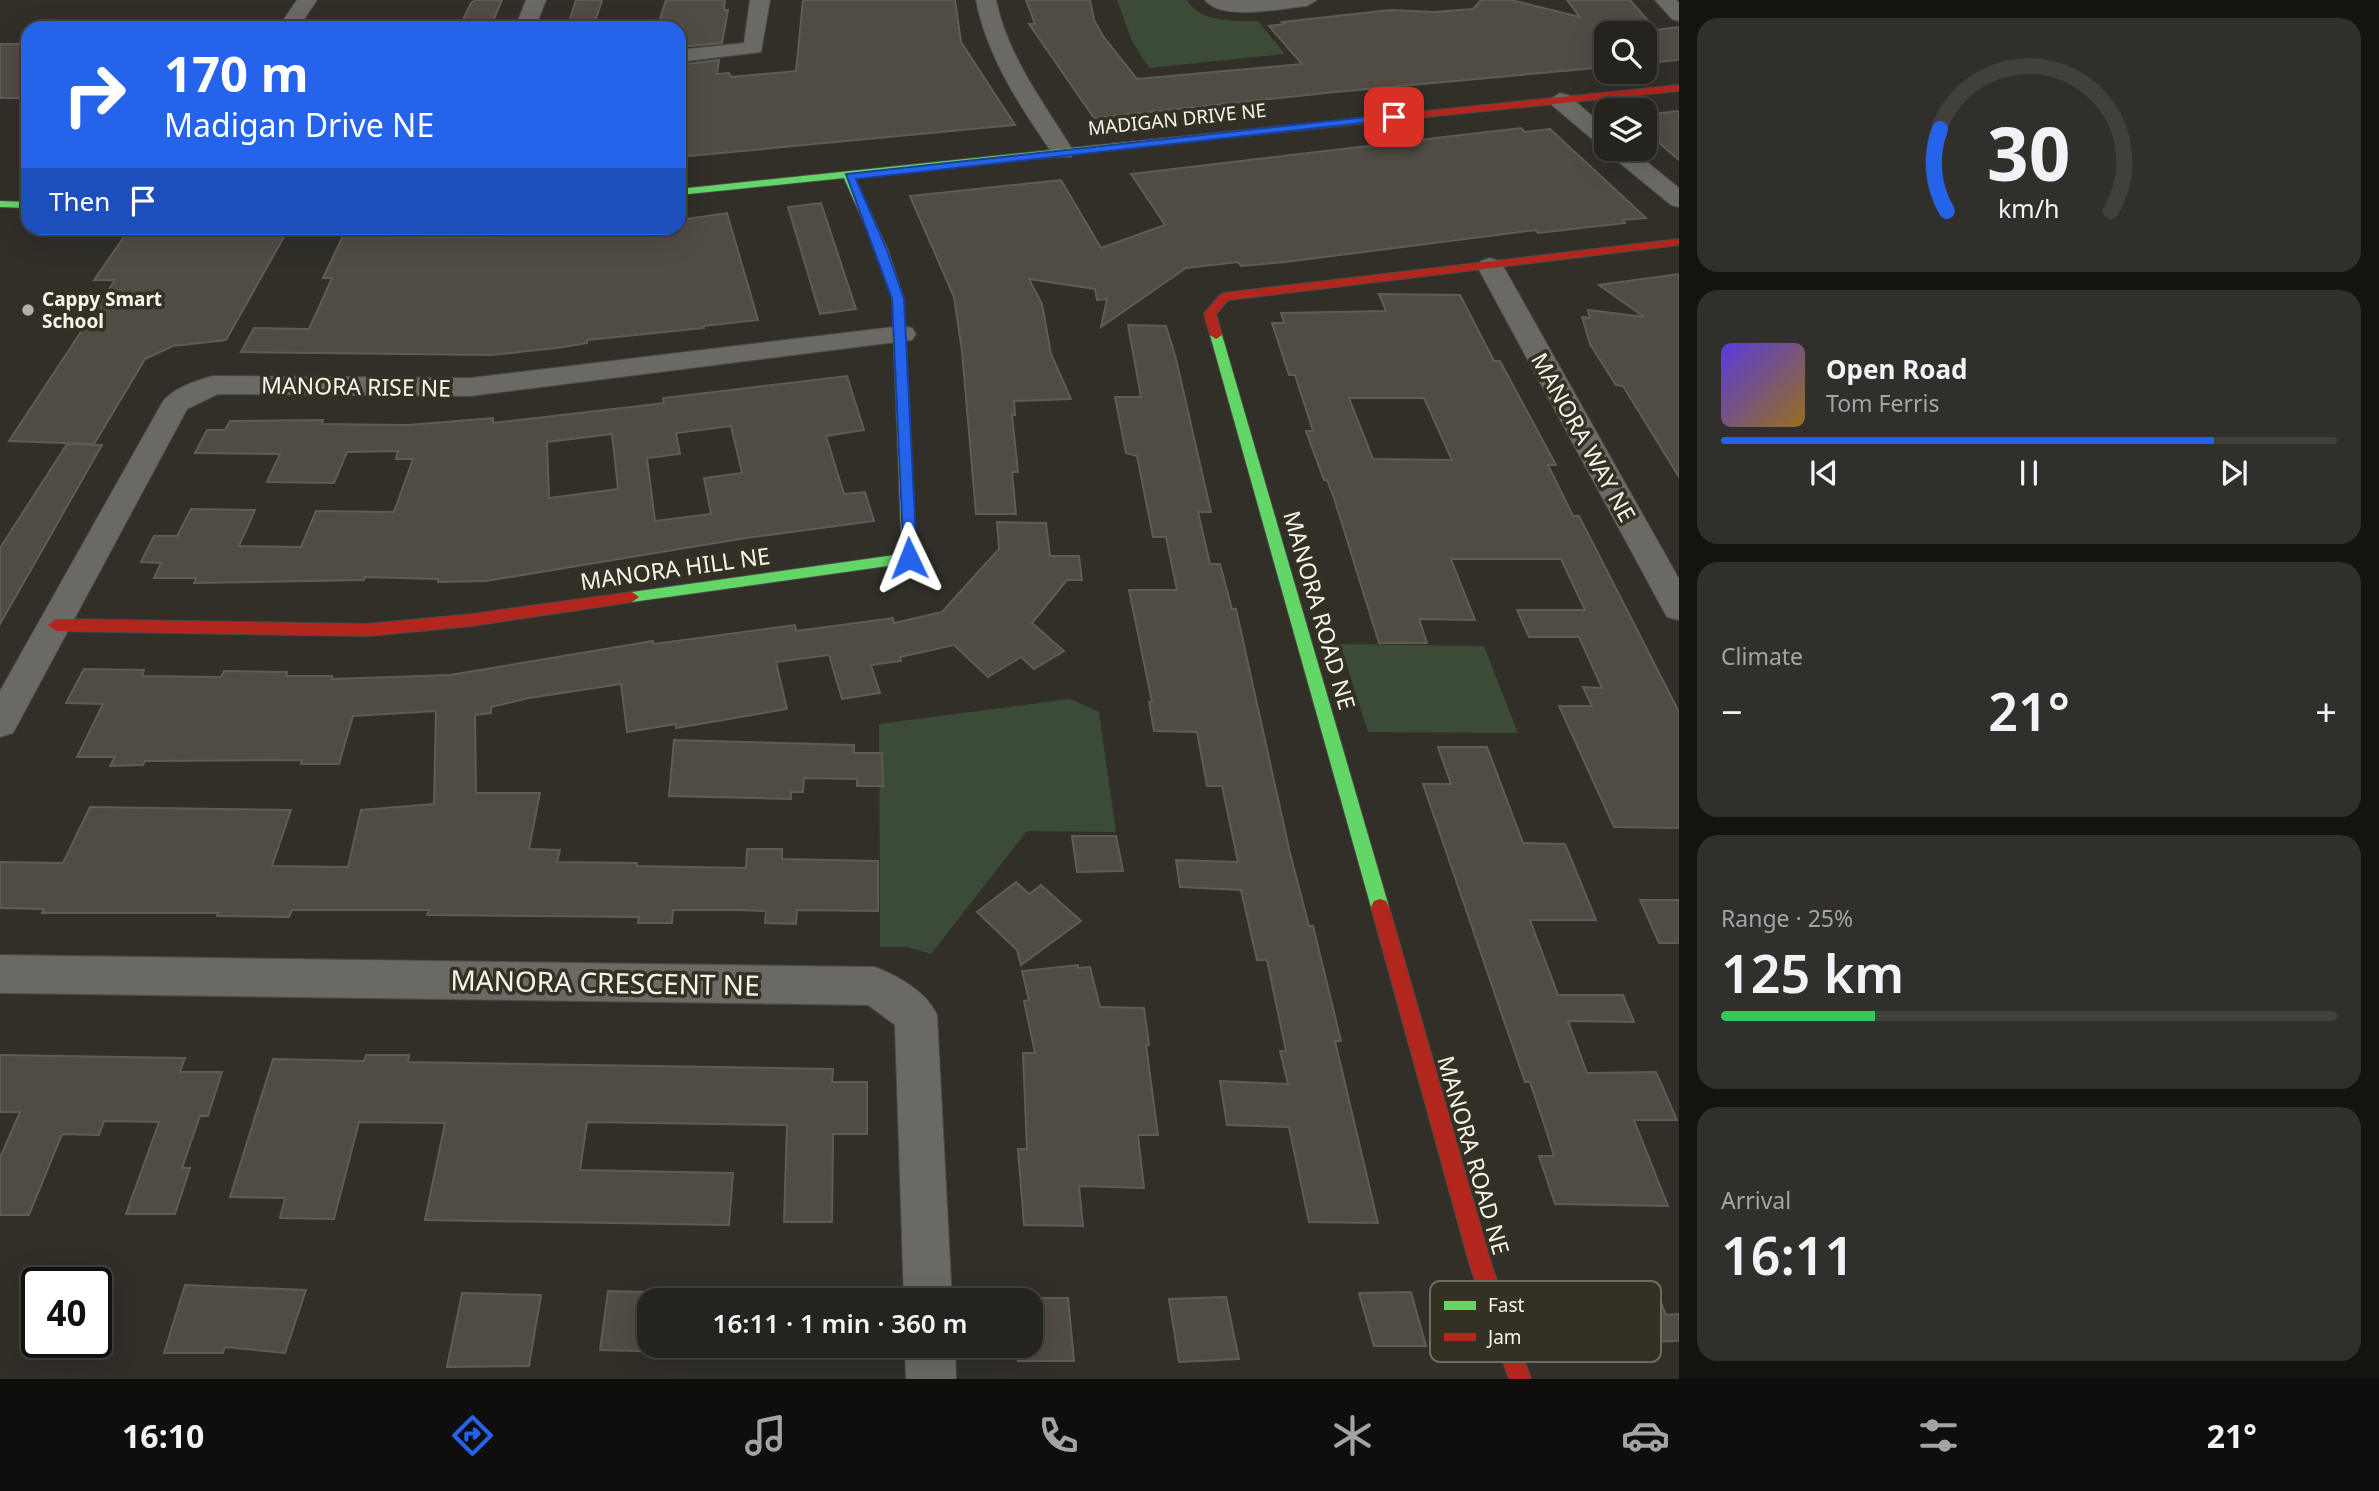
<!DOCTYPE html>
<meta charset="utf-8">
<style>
body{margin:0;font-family:"Noto Sans",sans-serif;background:#312f2b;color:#f1f3f6;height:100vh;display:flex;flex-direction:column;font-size:26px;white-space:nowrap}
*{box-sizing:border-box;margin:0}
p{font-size:23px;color:#a3a4a4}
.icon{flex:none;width:38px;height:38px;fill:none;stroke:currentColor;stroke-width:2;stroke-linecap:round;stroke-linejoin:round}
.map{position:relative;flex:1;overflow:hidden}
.drawer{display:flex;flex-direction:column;gap:18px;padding:18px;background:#141310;width:700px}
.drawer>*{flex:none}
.hud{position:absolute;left:21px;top:21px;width:665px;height:214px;border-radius:21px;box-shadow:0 7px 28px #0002,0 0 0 2px #42403c;background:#2563eb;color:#fff;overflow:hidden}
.buttons{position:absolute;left:1594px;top:21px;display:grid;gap:14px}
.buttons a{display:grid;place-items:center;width:63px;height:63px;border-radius:14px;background:#25231e;box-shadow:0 7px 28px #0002,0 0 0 2px #42403c;font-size:35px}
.speed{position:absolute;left:21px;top:1267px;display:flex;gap:14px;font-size:35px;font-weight:700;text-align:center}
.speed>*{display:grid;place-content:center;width:91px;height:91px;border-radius:50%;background:#25231e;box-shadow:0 7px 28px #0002,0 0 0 2px #42403c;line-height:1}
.speed .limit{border:4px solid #111;border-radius:10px;background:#fff;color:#111}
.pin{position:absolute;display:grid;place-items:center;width:60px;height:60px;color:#fff;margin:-30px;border-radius:14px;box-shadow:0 4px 10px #0006}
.me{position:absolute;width:77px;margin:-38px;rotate:358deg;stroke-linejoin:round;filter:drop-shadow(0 0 5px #0008)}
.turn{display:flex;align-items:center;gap:24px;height:147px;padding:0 28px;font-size:32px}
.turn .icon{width:91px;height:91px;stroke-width:2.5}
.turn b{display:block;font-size:49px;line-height:60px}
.then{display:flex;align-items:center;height:66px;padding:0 28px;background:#0003;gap:14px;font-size:26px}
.big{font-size:52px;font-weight:600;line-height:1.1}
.drawer .widget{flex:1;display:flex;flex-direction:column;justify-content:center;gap:10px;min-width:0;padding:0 24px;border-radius:21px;background:#312f2b}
.drawer .dial{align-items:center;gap:0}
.dial svg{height:182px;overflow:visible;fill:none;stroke:#42403c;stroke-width:7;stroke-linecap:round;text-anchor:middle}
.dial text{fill:#f1f3f6;stroke:none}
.song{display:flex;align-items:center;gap:21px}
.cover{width:84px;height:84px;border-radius:10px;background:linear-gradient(135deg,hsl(250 70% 55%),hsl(40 70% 35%))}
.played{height:7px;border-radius:4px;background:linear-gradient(90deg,#2563eb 80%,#42403c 80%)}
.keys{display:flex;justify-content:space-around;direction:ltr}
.heat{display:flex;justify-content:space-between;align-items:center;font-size:38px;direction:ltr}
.charge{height:10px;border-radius:5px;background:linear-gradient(90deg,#34c759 25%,#42403c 0)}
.trip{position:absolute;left:637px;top:1288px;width:406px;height:70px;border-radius:21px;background:#25231e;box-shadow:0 7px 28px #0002,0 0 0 2px #42403c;font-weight:600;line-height:70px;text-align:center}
.tabs{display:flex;height:112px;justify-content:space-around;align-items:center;background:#0f0e0c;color:#a3a4a4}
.tabs .icon{width:49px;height:49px}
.tabs .current{color:#2563eb}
.tabs b{font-size:32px;color:#f1f3f6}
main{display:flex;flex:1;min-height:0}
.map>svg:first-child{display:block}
.green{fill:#3b4b38}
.building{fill:#504c44;stroke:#5e5c56;stroke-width:2;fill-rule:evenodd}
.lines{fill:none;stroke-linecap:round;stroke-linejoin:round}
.street-casing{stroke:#4c4a44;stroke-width:2}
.fast-casing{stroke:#4c4a44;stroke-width:2}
.jam-casing{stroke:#4c4a44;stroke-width:2}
.street{fill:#6a6964;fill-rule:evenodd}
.fast{fill:#63d668;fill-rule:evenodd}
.jam{fill:#b3261e;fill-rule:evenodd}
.route{fill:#2563eb;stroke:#184099;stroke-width:2}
.poi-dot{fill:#b2afa7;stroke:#353024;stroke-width:2.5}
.labels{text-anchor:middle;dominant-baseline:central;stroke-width:7;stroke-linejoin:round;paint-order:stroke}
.far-street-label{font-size:19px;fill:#f7f4ec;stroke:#353024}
.far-poi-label{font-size:19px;font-weight:bold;fill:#f7f4ec;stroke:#353024;text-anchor:start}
.street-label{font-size:23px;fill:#f7f4ec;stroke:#353024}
.near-street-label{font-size:28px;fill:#f7f4ec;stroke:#353024}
.key{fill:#353024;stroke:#6f6b60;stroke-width:2}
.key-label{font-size:19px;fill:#f7f4ec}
</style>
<main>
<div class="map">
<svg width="1679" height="1379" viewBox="0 0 1679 1379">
<rect width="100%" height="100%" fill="#312f28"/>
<g class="green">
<path d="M 1117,0 L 1187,0 C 1200,23 1235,21 1258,21 L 1285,54 L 1149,68 L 1132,41 Z"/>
<path d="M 1340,644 L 1484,646 L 1518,733 L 1368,732 Z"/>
<path d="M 1070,699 L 1099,712 L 1116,832 L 1027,831 L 931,954 L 907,947 L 880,947 L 879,724 Z"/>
</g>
<g class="building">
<path d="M 476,0 L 502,0 L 490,28 L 459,28 L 471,3 Z"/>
<path d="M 576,0 L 602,0 L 594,25 L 568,25 Z"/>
<path d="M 666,0 L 725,0 L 724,10 L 728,10 L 722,43 L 679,47 L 683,26 L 658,25 Z"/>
<path d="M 803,0 L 955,0 L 961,42 L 1015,125 L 679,157 L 679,65 L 719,60 L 717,74 L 729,73 L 731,77 L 796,71 Z"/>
<path d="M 1026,0 L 1090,0 L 1094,20 L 1103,36 L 1137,79 L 1302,64 L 1269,26 L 1284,24 L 1282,22 L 1391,10 L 1434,12 L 1473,9 L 1481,0 L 1511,0 L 1580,17 L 1567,0 L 1630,0 L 1656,30 L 1679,27 L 1679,60 L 1645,63 L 1645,33 L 1606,33 L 1606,67 L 1335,92 L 1094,118 L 1029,24 L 1035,24 Z"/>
<rect x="0" y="44" width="28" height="54"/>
<path d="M 1679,111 L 1679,160 L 1645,131 L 1645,115 Z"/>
<path d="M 1521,128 L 1525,132 L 1550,129 L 1646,218 L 1623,220 L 1625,223 L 1538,233 L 1535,230 L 1285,262 L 1241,266 L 1238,262 L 1186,268 L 1101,327 L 1107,299 L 1097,300 L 1095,289 L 1029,279 L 1042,304 L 1051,354 L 1071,399 L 1014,401 L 1015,415 L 1012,415 L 1018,472 L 1012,472 L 1016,514 L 976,514 L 962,351 L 954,297 L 910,196 L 1061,180 L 1101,248 L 1165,225 L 1131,174 Z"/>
<path d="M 821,203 L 856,309 L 820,314 L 788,207 Z"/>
<path d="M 727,213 L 758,320 L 703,326 L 704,328 L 587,340 L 587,343 L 564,347 L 491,355 L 241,352 L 254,328 L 309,329 L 332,278 L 323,278 L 343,236 L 479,237 L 557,234 L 605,228 L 679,228 L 679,220 Z"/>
<path d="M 126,234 L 285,235 L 226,340 L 173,346 L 145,359 L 94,444 L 9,441 L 115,280 L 94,280 Z"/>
<path d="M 1679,274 L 1679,477 L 1623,386 L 1616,385 L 1590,344 L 1582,317 L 1590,318 L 1588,310 L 1644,317 L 1599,285 Z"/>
<path d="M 1379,294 L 1460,295 L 1494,361 L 1500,361 L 1556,465 L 1548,465 L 1573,516 L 1579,516 L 1679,712 L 1679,828 L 1614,827 L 1559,706 L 1592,706 L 1583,687 L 1602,688 L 1579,637 L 1529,637 L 1517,610 L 1585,610 L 1561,559 L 1451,559 L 1475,620 L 1419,619 L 1427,643 L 1379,643 L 1334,498 L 1327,480 L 1324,480 L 1306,431 L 1313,431 L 1295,375 L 1289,375 L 1272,323 L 1284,323 L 1281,313 L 1386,311 ZM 1349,398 L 1424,398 L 1452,460 L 1373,459 Z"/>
<path d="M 1128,325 L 1166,326 L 1176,359 L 1211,512 L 1198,512 L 1210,564 L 1220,564 L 1232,609 L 1236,609 L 1290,853 L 1309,926 L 1313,926 L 1341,1041 L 1335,1041 L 1378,1223 L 1309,1222 L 1289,1127 L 1227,1125 L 1220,1081 L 1288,1084 L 1280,1051 L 1286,1051 L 1267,960 L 1257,960 L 1241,890 L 1180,887 L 1176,860 L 1238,862 L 1222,786 L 1207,786 L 1197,732 L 1154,731 L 1149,702 L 1152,702 L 1129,590 L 1177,590 L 1166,537 L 1153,537 L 1137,456 L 1126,453 L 1115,397 L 1141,397 Z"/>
<path d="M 847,376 L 864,430 L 826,436 L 844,494 L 865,492 L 874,521 L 746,538 L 486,581 L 438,582 L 438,579 L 365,577 L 364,580 L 194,583 L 196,578 L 154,578 L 161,563 L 141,562 L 154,536 L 177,536 L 191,509 L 255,510 L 239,546 L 301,547 L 316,511 L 394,512 L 413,459 L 396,459 L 398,451 L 347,452 L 334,483 L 267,482 L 280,454 L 195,453 L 207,430 L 225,430 L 230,421 L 323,420 L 322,424 L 408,425 L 493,418 L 493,423 L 648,405 L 664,403 L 663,398 ZM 731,426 L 742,473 L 704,478 L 711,514 L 655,521 L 647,458 L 680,454 L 676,433 ZM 612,434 L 618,489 L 549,498 L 547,442 Z"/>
<path d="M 67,444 L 102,445 L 0,624 L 0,548 Z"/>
<path d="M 997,522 L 1046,523 L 1050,556 L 1079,556 L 1082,580 L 1067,580 L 1032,623 L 1064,651 L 1034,669 L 1021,657 L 988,677 L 954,645 L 900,657 L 901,661 L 871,665 L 880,693 L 842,699 L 829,655 L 776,662 L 787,709 L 676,728 L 676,724 L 627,732 L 621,684 L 529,698 L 491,707 L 491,713 L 475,715 L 476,793 L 540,793 L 529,849 L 560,850 L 557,862 L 637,863 L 637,866 L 746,868 L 747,849 L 782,849 L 782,859 L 878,861 L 878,911 L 797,910 L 796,924 L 765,923 L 766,911 L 739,910 L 673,910 L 672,923 L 638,923 L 639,917 L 427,915 L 429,910 L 292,910 L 289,917 L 217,916 L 218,913 L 42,913 L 44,909 L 0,908 L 0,862 L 63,863 L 90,807 L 291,810 L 272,866 L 348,867 L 361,810 L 434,804 L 436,711 L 353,716 L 339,764 L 301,764 L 302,760 L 145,761 L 143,765 L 110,766 L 115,757 L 77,757 L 103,704 L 66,703 L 84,669 L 144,670 L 142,676 L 221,677 L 224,671 L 287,672 L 286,676 L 332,676 L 332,679 L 450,675 L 653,641 L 654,644 L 795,625 L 796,631 L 893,618 L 894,623 L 942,612 L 999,549 Z"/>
<path d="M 674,740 L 854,745 L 854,753 L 882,753 L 883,786 L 857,786 L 857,779 L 804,778 L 803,792 L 791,792 L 791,799 L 669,796 Z"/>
<path d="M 1438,747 L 1487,747 L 1523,843 L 1565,844 L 1596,920 L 1530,920 L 1558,995 L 1623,995 L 1634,1022 L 1568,1021 L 1587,1073 L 1656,1072 L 1677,1120 L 1634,1120 L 1668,1206 L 1555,1204 L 1539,1156 L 1554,1156 L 1546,1130 L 1530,1082 L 1525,1082 L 1423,784 L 1451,784 Z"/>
<path d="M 1072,836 L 1116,836 L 1123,871 L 1077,872 Z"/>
<path d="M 1016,882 L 1029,894 L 1041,885 L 1081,921 L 1021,965 L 1017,950 L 977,912 Z"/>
<path d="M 1640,900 L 1679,900 L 1679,943 L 1659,943 Z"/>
<path d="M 1078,965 L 1078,968 L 1090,967 L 1100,1007 L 1144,1008 L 1149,1045 L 1146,1045 L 1158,1135 L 1138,1135 L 1144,1188 L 1079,1186 L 1083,1226 L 1024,1225 L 1018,1149 L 1027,1149 L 1023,1053 L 1035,1053 L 1024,1001 L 1029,1000 L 1022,971 Z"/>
<path d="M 0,1055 L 185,1058 L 180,1072 L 222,1072 L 208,1116 L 200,1116 L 182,1168 L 190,1168 L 175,1214 L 126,1214 L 159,1122 L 104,1121 L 99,1135 L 62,1134 L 29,1215 L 0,1215 L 0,1158 L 20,1112 L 0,1112 Z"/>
<path d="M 366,1055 L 409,1055 L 408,1062 L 833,1069 L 832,1082 L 867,1082 L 867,1134 L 833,1134 L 832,1222 L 784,1222 L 787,1125 L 587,1122 L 580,1170 L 733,1173 L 729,1225 L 425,1220 L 445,1123 L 359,1122 L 334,1219 L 280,1218 L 285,1198 L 230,1197 L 273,1059 L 364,1061 Z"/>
<path d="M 185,1285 L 306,1290 L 285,1353 L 225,1347 L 223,1353 L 164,1353 Z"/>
<path d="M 1635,1289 L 1636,1293 L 1657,1293 L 1666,1315 L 1679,1314 L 1679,1341 L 1603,1343 L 1583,1291 Z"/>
<path d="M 608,1291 L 724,1294 L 723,1300 L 649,1300 L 649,1346 L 720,1346 L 719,1353 L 600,1350 Z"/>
<path d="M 1411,1292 L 1426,1346 L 1374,1346 L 1359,1293 Z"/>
<path d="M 462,1293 L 541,1295 L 529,1366 L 447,1367 Z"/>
<path d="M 1226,1297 L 1239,1359 L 1179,1362 L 1169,1299 Z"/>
<path d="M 1014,1298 L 1068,1298 L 1074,1361 L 1018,1361 L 1017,1346 L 1031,1346 L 1031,1300 Z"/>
</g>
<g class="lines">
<g class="street-casing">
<g id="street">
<path d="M 297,0 L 317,0 L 298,28 L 278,28 Z"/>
<path d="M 526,0 L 546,0 L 535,28 L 515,28 Z"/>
<path d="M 750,0 L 770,0 L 761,52 L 679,62 L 679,50 L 744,43 Z"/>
<path d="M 976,0 L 996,0 C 1008,57 1044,103 1074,152 L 1071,157 L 1055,157 C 1022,110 987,57 976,0 Z"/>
<path d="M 1205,0 L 1317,0 L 1307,6 C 1282,8 1222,22 1205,0 Z"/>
<path d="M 1655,0 L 1676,0 L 1679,3 L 1679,21 L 1672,19 Z"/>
<path d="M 1560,93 L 1568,95 L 1606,128 L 1606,146 L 1598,144 L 1552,105 L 1549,100 Z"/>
<path d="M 1606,148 L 1631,149 L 1679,188 L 1679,207 L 1671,205 L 1609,154 Z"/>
<path d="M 1490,258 L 1499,261 L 1503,266 L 1679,579 L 1679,620 L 1667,617 L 1662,608 L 1477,266 L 1481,261 Z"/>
<path d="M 902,326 L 912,328 L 916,334 L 912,340 L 470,396 L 218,394 L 187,409 L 13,733 L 0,737 L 0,691 L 162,403 C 171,389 197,380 213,376 L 470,378 Z"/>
<path d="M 0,955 L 875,967 C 898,976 927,992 937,1015 L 952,1300 L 904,1300 L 895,1025 L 868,1005 L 0,993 Z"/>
<path d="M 905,1346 L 955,1346 L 956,1379 L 906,1379 Z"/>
</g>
</g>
<g class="fast-casing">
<g id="fast">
<path d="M 1253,129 L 1258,132 L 1257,134 L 854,177 L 888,250 L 904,299 L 916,558 L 909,563 L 632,602 L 627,601 L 625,597 L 632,592 L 902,554 L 892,299 L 876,250 L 844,178 L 679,195 L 679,189 Z"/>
<path d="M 0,201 L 28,202 L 28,208 L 0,207 Z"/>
<path d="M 1216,331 L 1222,335 L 1389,907 L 1386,913 L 1380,915 L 1374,913 L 1371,907 L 1210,335 Z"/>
</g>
</g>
<g class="jam-casing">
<g id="jam">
<path d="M 1679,85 L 1679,91 L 1253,135 L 1248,132 L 1253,129 Z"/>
<path d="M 1679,239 L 1679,245 L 1228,300 L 1216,314 L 1222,335 L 1216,339 L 1210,335 L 1204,314 L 1220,295 L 1224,293 Z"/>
<path d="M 632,592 L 639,597 L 632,602 L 472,626 L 368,636 L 56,631 L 48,625 L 56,619 L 368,624 L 472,614 Z"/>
<path d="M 1380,899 L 1386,901 L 1389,907 L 1492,1266 L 1531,1379 L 1509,1379 L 1470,1266 L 1371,907 L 1374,901 Z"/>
</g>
</g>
<use href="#street" class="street"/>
<use href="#fast" class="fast"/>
<use href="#jam" class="jam"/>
</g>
<path class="route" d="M 1394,114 L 1398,119 L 856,179 L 887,250 L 904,299 L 917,558 L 914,562 L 904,562 L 892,299 L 846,174 Z"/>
<circle class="poi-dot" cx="28" cy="310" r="7"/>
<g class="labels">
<g class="far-street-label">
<text transform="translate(1177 119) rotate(-6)">MADIGAN DRIVE NE</text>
</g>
<g class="far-poi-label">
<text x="42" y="299">Cappy Smart<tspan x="42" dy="22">School</tspan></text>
</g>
<g class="street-label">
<text transform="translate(356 386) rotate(1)">MANORA RISE NE</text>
<text transform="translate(1584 437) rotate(61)">MANORA WAY NE</text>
<text transform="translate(675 568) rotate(-8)">MANORA HILL NE</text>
<text transform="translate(1320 610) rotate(74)">MANORA ROAD NE</text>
<text transform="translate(1474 1155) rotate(74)">MANORA ROAD NE</text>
</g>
<g class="near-street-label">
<text transform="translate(605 982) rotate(1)">MANORA CRESCENT NE</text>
</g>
</g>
<rect x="1430" y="1281" width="231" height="81" rx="10" class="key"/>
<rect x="1444" y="1301" width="32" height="9" fill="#63d668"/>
<rect x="1444" y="1333" width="32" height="8" fill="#b3261e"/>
<g class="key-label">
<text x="1488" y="1312">Fast</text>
<text x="1488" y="1344">Jam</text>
</g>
</svg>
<div class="buttons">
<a><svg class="icon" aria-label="search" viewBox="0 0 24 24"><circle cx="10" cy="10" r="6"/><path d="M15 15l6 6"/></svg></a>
<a><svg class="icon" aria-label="layers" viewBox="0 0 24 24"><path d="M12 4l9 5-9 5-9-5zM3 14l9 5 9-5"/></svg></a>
</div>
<div class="speed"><div class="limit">40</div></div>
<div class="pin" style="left:1394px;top:117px;background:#d93025"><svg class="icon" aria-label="arrive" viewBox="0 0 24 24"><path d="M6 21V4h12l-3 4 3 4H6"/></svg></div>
<svg class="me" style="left:909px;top:558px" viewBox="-20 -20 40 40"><path d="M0-17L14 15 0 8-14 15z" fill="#2563eb" stroke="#fff" stroke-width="4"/></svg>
<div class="trip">16:11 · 1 min · 360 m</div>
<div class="hud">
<div class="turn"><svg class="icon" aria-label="right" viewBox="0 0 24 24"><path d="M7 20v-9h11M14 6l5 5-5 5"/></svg><div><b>170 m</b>Madigan Drive NE</div></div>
<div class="then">Then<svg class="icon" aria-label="arrive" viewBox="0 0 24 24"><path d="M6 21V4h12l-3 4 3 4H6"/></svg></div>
</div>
</div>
<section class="drawer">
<div class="widget dial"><svg viewBox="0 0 100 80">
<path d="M14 69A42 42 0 1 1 86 69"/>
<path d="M14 69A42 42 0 0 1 11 33" stroke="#2563eb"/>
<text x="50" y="56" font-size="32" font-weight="700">30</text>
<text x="50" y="72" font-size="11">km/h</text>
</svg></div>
<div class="widget">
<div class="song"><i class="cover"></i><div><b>Open Road</b><p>Tom Ferris</p></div></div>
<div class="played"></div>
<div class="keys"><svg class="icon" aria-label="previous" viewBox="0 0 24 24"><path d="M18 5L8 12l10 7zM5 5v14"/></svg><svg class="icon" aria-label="pause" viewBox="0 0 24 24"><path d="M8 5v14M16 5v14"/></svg><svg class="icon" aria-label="next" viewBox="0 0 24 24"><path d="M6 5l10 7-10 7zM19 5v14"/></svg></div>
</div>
<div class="widget"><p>Climate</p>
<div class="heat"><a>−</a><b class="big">21°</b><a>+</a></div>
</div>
<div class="widget"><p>Range · 25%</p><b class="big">125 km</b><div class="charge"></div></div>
<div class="widget"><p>Arrival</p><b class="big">16:11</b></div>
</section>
</main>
<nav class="tabs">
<b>16:10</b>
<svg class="icon current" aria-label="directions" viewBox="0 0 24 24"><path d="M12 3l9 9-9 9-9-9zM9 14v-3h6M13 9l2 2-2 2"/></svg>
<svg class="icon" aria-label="music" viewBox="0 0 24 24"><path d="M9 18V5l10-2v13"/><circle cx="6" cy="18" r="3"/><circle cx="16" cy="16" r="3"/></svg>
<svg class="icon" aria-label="phone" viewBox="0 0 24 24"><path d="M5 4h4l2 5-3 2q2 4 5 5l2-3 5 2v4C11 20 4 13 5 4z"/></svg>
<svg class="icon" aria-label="climate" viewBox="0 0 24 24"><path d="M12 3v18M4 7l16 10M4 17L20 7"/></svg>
<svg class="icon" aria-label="car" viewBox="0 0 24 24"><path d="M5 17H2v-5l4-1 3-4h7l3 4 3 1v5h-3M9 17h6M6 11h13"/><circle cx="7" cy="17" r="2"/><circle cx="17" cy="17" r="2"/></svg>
<svg class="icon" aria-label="filters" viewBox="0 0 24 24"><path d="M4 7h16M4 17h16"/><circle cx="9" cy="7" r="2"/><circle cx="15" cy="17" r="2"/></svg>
<b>21°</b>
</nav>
